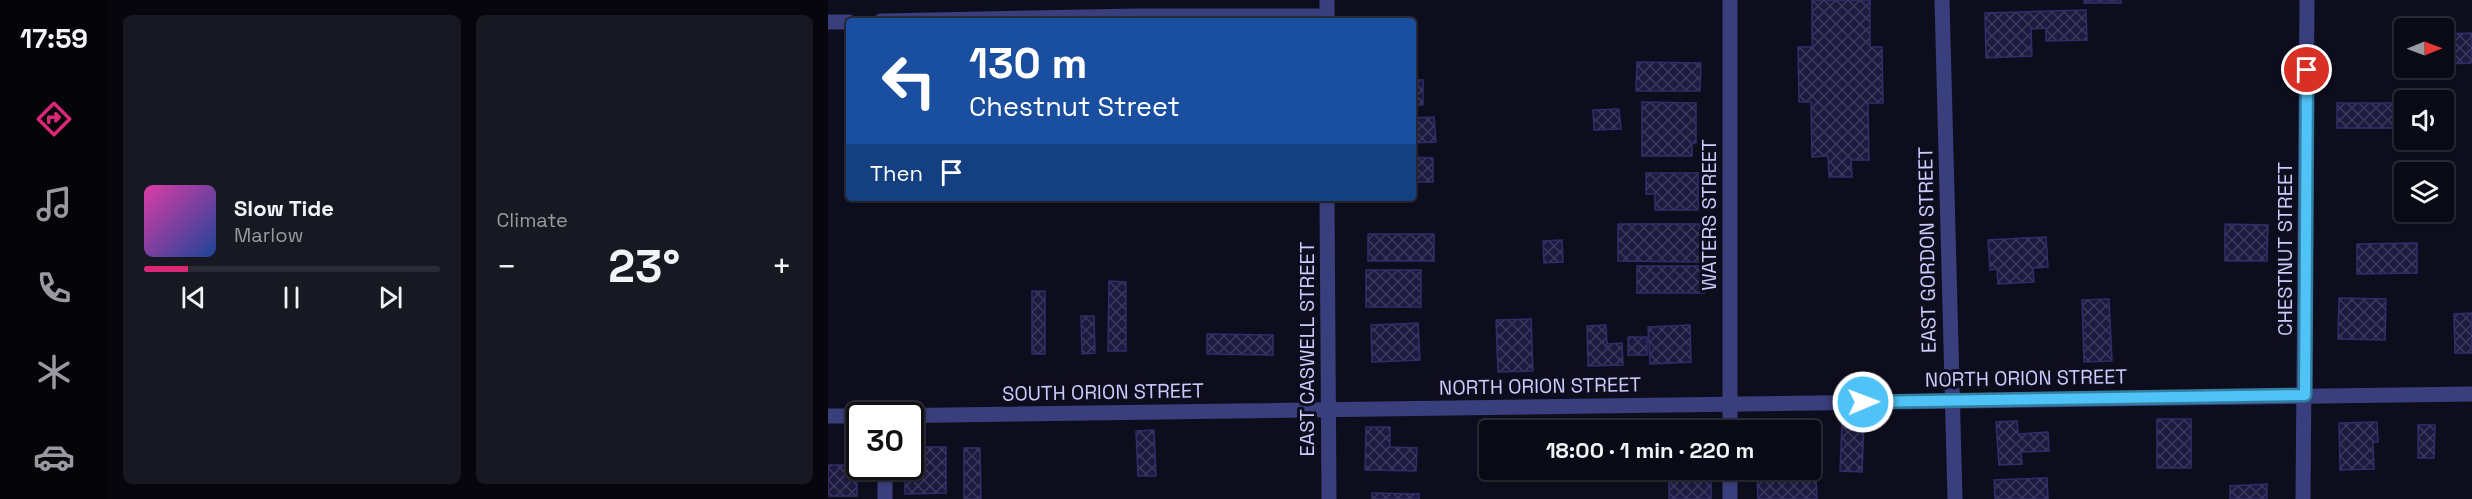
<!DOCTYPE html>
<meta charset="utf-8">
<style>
body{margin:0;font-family:"Space Grotesk",sans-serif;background:#181823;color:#f1f3f6;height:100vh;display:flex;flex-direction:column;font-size:22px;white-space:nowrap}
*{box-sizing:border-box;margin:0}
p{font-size:20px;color:#999aa1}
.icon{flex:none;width:33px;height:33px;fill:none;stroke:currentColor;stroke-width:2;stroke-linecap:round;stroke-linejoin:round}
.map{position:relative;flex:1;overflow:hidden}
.sheet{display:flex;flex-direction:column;gap:15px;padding:15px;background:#06060c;width:720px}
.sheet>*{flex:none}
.guide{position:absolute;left:18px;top:18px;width:570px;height:183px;border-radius:6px;box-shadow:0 2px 4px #0004,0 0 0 2px #2a2b35;background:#1a4fa0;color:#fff;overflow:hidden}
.needle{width:39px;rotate:89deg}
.controls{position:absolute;left:1566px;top:18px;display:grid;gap:12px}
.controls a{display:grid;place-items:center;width:60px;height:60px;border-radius:6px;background:#0a0a16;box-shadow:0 2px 4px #0004,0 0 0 2px #2a2b35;font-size:30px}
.speed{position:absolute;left:18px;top:402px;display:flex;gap:12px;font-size:30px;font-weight:700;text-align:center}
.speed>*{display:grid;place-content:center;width:78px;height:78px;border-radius:50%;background:#0a0a16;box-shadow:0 2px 4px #0004,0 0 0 2px #2a2b35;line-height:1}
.speed .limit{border:3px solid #111;border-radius:9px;background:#fff;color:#111}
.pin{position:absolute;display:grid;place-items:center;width:51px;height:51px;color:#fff;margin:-26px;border:3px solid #fff;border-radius:50%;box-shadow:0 2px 6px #0007}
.me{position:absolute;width:66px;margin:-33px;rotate:89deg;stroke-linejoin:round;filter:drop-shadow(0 0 4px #0008)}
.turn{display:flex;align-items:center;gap:21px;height:126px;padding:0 24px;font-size:27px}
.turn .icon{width:78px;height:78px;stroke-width:2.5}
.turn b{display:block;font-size:42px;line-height:51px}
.then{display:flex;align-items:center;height:57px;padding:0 24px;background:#0003;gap:12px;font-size:22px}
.big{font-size:45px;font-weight:700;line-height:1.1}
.sheet .widget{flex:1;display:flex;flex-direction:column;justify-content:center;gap:9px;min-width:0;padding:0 21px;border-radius:9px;background:#181823}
.song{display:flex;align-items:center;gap:18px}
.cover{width:72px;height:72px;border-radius:9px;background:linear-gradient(135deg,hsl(320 70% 55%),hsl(220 70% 35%))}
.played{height:6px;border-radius:3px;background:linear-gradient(90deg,#db2777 15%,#2a2b35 15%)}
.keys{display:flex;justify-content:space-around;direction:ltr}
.heat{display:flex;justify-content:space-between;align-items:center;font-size:33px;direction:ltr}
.sheet .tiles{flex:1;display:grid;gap:15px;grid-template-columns:repeat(2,1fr)}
.trip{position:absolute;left:651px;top:420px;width:342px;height:60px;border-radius:6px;background:#0a0a16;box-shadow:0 2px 4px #0004,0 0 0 2px #2a2b35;font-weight:700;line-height:60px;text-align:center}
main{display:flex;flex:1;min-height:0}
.tab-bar{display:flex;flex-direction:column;width:108px;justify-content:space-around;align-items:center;background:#040409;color:#999aa1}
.tab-bar .icon{width:42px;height:42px}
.tab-bar .on{color:#db2777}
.tab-bar b{font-size:27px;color:#f1f3f6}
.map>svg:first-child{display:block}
.building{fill:url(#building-cross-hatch);stroke:#322c6a;stroke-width:1.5}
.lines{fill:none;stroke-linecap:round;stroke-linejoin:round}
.minor{stroke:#393e7c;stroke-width:15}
.route-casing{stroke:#337fa1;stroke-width:15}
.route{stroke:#4fc3f7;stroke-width:10}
.labels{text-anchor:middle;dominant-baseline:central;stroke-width:6;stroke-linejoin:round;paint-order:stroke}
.street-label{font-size:20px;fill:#cccbfd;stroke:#0e0d1e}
</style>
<main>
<nav class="tab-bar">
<b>17:59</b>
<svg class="icon on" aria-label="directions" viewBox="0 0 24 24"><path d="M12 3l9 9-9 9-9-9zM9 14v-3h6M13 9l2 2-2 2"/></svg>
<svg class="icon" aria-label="music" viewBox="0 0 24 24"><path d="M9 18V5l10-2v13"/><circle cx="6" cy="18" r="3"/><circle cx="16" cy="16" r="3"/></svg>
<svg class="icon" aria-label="phone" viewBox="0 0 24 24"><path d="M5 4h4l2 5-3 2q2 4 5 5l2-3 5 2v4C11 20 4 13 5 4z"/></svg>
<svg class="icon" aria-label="climate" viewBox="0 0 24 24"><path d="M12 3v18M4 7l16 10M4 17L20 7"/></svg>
<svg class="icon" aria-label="car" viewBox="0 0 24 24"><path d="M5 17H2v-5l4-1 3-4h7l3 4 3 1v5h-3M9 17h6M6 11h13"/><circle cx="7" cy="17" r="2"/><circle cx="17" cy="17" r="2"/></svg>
</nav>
<section class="sheet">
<div class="tiles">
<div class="widget">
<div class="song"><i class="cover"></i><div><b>Slow Tide</b><p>Marlow</p></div></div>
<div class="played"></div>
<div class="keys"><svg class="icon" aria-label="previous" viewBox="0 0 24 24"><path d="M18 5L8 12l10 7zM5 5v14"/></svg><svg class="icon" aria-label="pause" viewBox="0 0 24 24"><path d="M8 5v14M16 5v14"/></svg><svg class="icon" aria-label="next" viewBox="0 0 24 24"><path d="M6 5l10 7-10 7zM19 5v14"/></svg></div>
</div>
<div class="widget"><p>Climate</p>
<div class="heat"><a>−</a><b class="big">23°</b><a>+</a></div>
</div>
</div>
</section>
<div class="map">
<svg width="1644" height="499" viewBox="0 0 1644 499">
<defs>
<pattern id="building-cross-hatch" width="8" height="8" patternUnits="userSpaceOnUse" patternTransform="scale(1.5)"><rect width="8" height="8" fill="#1d193f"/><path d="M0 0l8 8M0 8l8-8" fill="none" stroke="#3d395c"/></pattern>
</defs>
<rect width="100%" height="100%" fill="#0e0d1e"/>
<g class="building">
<path d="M 984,0 L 1042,0 L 1042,47 L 1054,47 L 1055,103 L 1040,103 L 1041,160 L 1023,160 L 1024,177 L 1001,177 L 1000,156 L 984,157 L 983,102 L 971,102 L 970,47 L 984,47 Z"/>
<rect x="1256" y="0" width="37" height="3"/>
<path d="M 1258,10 L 1259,40 L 1218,41 L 1218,28 L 1203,29 L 1204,56 L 1158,58 L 1157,13 Z"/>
<path d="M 1644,33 L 1644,63 L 1616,64 L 1616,34 Z"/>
<path d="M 809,62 L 873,63 L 872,91 L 808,91 Z"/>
<rect x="585" y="80" width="10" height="25"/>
<path d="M 814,102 L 868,103 L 868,143 L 864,143 L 864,156 L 814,156 Z"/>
<rect x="1509" y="103" width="61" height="25"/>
<path d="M 791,109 L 793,129 L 766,130 L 765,110 Z"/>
<path d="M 606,117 L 608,142 L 585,143 L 585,118 Z"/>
<path d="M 585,157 L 605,158 L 605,182 L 585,182 Z"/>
<path d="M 818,173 L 870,173 L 870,210 L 827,210 L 827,194 L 818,194 Z"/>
<path d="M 790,224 L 872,224 L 872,262 L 790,261 Z"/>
<path d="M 1397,224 L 1440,225 L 1439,261 L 1397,261 Z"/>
<rect x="540" y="234" width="66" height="27"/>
<path d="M 1218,237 L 1220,267 L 1205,268 L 1206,282 L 1170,284 L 1169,269 L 1162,270 L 1160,240 Z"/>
<path d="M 734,240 L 735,262 L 716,263 L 715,241 Z"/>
<path d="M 1589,243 L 1589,273 L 1529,274 L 1529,244 Z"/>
<path d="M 809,266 L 878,266 L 877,293 L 809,293 Z"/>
<rect x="538" y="270" width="55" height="37"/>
<path d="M 281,281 L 298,282 L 298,351 L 280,351 Z"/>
<rect x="204" y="291" width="13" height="63"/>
<path d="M 1511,298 L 1558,299 L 1557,340 L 1510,339 Z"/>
<path d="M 1281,299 L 1284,361 L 1256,362 L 1254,300 Z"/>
<path d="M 1644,313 L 1644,353 L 1627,353 L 1626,314 Z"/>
<path d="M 253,316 L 266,316 L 267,353 L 254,354 Z"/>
<path d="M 703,319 L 705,371 L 670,372 L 668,320 Z"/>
<path d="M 590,323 L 592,360 L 544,362 L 543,325 Z"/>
<path d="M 778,325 L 779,344 L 794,343 L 795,365 L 760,366 L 759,326 Z"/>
<path d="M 862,325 L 863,362 L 822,364 L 820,327 Z"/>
<path d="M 379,334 L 445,335 L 445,355 L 379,354 Z"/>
<rect x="800" y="337" width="19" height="18"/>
<rect x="1329" y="419" width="34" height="49"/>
<path d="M 1189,421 L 1190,434 L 1220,432 L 1221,451 L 1193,452 L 1194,464 L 1171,465 L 1168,422 Z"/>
<path d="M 1549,422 L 1550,442 L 1545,442 L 1546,469 L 1512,470 L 1511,423 Z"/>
<path d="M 1014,423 L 1036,424 L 1034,472 L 1012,471 Z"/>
<path d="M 1590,425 L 1607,425 L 1606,458 L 1590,458 Z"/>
<rect x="823" y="426" width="51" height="4"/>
<path d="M 538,427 L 562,427 L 562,447 L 589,448 L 588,471 L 537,470 Z"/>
<path d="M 326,430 L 328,476 L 310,476 L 308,431 Z"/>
<path d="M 659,432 L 662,432 L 662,470 L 699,470 L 699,472 L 659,472 Z"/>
<path d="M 82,447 L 118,447 L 118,493 L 77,494 L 77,466 L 82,466 Z"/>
<path d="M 136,448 L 152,448 L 153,499 L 136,499 Z"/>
<rect x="0" y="465" width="29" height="31"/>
<path d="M 988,477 L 989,499 L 930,499 L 929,479 Z"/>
<rect x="841" y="478" width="42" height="21"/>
<path d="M 1219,478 L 1220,499 L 1167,499 L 1166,480 Z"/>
<path d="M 1439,484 L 1439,499 L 1402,499 L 1402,486 Z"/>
<path d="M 544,493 L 591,494 L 591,499 L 544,499 Z"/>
</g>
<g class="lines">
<g class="minor">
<path d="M 499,0 L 499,21"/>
<path d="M 1114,0 L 1127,499"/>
<path d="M 53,21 L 309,16 L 499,16"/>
<path d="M 0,22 L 21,22"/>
<path d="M 499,198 L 501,499"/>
<path d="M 0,416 L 32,416"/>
<path d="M 50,416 L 1644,394"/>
<path d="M 902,430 L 902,0"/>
<path d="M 57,466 L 57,499"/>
<path d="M 902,470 L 902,499"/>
<path d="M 1475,499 L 1479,0"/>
</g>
</g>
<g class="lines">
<g class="route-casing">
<path id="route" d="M 1035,402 L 1477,395 L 1479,70"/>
</g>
<use href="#route" class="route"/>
</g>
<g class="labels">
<g class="street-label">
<text transform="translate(881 215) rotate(-90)">WATERS STREET</text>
<text transform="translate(1457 249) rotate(-90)">CHESTNUT STREET</text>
<text transform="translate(1099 250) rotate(-91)">EAST GORDON STREET</text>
<text transform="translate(479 349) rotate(-90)">EAST CASWELL STREET</text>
<text transform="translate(1198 378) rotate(-1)">NORTH ORION STREET</text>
<text transform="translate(712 386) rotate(-1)">NORTH ORION STREET</text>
<text transform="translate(275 392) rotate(-1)">SOUTH ORION STREET</text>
</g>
</g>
</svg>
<div class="controls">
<a><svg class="needle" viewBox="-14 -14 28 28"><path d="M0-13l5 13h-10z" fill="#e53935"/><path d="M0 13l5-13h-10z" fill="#999aa1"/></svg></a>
<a><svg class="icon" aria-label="sound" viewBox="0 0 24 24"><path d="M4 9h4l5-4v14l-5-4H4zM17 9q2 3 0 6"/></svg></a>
<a><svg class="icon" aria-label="layers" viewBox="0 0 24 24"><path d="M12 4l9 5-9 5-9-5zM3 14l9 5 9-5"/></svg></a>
</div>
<div class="speed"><div class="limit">30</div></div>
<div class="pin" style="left:1479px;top:70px;background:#d93025"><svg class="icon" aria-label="arrive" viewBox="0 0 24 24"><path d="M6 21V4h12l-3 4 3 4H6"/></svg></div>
<svg class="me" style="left:1035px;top:402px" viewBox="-20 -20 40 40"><circle r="17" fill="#4fc3f7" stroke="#fff" stroke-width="3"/><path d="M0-11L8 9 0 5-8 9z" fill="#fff"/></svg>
<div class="trip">18:00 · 1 min · 220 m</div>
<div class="guide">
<div class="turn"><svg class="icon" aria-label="left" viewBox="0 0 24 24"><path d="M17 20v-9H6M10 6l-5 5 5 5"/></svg><div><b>130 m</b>Chestnut Street</div></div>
<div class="then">Then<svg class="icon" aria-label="arrive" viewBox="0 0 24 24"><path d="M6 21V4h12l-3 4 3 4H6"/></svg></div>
</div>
</div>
</main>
